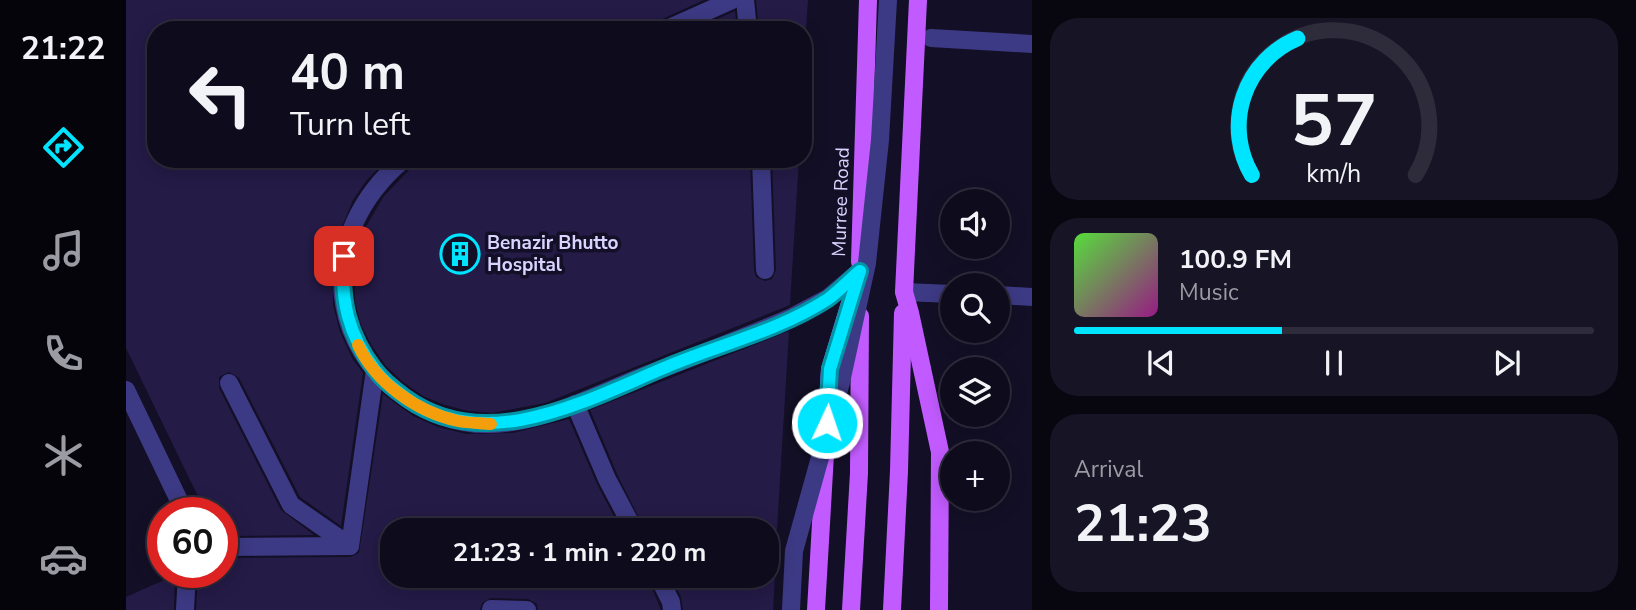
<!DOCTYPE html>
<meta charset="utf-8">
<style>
body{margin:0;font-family:"Nunito Sans",sans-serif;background:#171425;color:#f1f3f6;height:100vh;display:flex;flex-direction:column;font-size:26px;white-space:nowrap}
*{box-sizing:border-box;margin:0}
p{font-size:23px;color:#9b9ba3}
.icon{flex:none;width:38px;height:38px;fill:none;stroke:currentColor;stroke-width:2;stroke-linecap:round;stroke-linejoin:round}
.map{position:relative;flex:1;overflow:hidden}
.details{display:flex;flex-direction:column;gap:18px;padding:18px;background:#08060f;width:604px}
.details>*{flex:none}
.banner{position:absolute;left:21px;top:21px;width:665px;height:147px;border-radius:28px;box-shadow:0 4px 18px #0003,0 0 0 2px #2e2b3b;background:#0e0b1c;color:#f1f3f6;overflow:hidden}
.buttons{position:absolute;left:814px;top:189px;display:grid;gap:14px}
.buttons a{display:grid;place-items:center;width:70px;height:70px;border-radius:50%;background:#0e0b1c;box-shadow:0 4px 18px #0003,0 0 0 2px #2e2b3b;font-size:35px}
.speed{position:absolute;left:21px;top:497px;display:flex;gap:14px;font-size:35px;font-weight:700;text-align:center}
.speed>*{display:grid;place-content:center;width:91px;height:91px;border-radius:50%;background:#0e0b1c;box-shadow:0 4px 18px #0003,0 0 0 2px #2e2b3b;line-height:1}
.speed .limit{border:10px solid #d22;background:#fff;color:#111}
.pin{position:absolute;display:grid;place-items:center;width:60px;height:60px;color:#fff;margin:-30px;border-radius:14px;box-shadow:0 4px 10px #0006}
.me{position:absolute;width:77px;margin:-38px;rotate:3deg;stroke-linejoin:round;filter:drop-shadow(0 0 5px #0008)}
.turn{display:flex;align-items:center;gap:24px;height:147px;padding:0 28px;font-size:32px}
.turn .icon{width:91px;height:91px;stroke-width:2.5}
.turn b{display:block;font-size:49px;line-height:60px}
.big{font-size:52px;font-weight:700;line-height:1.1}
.details .tile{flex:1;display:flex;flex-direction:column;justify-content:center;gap:10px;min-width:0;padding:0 24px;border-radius:28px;background:#171425}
.details .dial{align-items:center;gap:0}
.dial svg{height:182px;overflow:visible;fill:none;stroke:#2e2b3b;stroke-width:7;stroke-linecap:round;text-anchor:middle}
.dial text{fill:#f1f3f6;stroke:none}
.song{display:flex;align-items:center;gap:21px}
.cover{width:84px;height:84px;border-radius:10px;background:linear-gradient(135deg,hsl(110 70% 55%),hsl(310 70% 35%))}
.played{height:7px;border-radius:4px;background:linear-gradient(90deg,#00e5ff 40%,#2e2b3b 40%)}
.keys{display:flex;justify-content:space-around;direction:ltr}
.trip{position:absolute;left:254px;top:518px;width:399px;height:70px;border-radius:28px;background:#0e0b1c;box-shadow:0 4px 18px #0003,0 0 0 2px #2e2b3b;font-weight:700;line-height:70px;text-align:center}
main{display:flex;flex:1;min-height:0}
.tab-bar{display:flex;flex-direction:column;width:126px;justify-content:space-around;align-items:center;background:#06040b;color:#9b9ba3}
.tab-bar .icon{width:49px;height:49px}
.tab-bar .current{color:#00e5ff}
.tab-bar b{font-size:32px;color:#f1f3f6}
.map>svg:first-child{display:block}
.building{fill:#241b47}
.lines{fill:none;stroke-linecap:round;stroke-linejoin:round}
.minor{stroke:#3d3a85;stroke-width:18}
.major{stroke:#c25bff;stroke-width:18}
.minor-bridge{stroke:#3d3a85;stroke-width:18}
.route-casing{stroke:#0095a6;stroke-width:18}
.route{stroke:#00e5ff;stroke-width:12}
.slow{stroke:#f59e0b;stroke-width:12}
.labels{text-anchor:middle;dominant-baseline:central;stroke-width:7;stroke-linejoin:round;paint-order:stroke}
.street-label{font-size:19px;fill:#d9d4ff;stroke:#130f26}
.poi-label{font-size:19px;font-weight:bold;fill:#d9d4ff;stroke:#130f26;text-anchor:start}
</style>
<main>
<nav class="tab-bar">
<b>21:22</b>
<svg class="icon current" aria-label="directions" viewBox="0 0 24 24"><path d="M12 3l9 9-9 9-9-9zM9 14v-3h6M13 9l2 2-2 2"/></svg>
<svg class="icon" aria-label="music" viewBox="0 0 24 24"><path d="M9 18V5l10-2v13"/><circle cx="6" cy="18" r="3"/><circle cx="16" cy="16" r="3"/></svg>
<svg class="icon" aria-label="phone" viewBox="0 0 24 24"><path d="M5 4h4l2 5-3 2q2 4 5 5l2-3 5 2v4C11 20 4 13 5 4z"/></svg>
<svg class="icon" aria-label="climate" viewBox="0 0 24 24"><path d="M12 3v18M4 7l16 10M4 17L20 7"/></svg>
<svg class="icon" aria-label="car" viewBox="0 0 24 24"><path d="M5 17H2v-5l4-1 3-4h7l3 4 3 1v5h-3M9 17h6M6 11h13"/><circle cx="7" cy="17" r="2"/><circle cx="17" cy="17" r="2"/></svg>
</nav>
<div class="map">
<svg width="907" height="610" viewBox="0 0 907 610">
<rect width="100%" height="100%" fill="#130f26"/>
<g class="building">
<path d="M 0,0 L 578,0 L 534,20 L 528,30 L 30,30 L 30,159 L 261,159 L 240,181 L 227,200 L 211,239 L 206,262 L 207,305 L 214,332 L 226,358 L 237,373 L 215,526 L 174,497 L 113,378 L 103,372 L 93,377 L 93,388 L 155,510 L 188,535 L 96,536 L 96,513 L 80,513 L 0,348 Z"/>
<path d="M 630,0 L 682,0 L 680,30 L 633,30 Z"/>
<path d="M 609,11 L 611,30 L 567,30 Z"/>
<path d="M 289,159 L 624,159 L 628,270 L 630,277 L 639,281 L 646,279 L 650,270 L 646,159 L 673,159 L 664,305 L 419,403 L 366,413 L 342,411 L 319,405 L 297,396 L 277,382 L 260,366 L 246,346 L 235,325 L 229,302 L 228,264 L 239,228 L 258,196 L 286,167 Z"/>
<path d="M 663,331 L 651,530 L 519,530 L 491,474 L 464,410 Z"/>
<path d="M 257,394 L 287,416 L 312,427 L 340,434 L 387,433 L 443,419 L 471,484 L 495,530 L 266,530 L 266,576 L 521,576 L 535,610 L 412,610 L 411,604 L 402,599 L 365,598 L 356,603 L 354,610 L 70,610 L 72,572 L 96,572 L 96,558 L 224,557 L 233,553 Z"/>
<path d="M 49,575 L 48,610 L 0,610 L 0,597 Z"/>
<path d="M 545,576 L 649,576 L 647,610 L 557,610 L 555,597 Z"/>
</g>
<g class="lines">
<g class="minor">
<path d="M 619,0 L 622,30"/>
<path d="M 539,30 L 606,0"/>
<path d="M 805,38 L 907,44"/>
<path d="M 278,159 C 235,195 208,247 218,304 C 229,373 297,427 366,424 C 418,422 465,397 512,378 C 564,358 615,339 666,317 L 702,298 L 734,271"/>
<path d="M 635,159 L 639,270"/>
<path d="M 778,292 L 826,294"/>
<path d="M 872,295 L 907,297"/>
<path d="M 103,383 L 165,505 L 224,546"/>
<path d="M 0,390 L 59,513"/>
<path d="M 449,404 L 481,479 L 508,530"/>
<path d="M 96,547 L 224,546 L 249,370"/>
<path d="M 532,576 L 545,602 L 546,610"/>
<path d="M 365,609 L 401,610"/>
<path d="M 59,610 L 61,572"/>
</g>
<g class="major">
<path d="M 792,0 L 778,292 L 784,313 L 814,452 L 813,610"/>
<path d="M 734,262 L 742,0"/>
<path d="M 701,415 L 704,369 L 728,290"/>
<path d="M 690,610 L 699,454"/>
<path d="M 725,610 L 733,473 L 734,316"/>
<path d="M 766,610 L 773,471 L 777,313"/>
</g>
<path class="minor-bridge" d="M 665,610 L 668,551 L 715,382 L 741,263 L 754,140 L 762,0"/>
</g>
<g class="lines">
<g class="route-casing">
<path id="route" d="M 218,256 C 214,299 222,335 249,370 C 258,382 268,389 280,398 C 363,458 468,396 550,363 C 600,343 656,329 702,299 C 713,291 723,280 734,271 L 704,369 L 701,423"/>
</g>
<use href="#route" class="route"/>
<path class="slow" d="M 232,345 C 250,383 291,412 332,421 C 342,423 354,423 365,424"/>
</g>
<defs>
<g id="building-ring" transform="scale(2.0125)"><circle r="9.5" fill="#130f26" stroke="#00e5ff" stroke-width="1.5"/><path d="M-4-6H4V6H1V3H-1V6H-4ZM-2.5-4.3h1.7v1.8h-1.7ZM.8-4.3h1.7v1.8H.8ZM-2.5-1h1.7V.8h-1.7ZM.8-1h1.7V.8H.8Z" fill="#00e5ff"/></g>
</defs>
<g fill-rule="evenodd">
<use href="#building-ring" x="334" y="254"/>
</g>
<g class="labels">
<g class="street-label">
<text transform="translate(715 202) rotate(-88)">Murree Road</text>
</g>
<g class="poi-label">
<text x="361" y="243">Benazir Bhutto<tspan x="361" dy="22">Hospital</tspan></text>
</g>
</g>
</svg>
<div class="buttons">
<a><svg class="icon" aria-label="sound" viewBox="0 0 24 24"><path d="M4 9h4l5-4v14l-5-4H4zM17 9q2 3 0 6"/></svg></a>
<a><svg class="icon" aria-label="search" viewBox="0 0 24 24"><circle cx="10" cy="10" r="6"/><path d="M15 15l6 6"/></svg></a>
<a><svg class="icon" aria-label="layers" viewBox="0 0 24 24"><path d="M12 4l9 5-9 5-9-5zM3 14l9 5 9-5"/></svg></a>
<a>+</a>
</div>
<div class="speed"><div class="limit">60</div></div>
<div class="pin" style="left:218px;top:256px;background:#d93025"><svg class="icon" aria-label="arrive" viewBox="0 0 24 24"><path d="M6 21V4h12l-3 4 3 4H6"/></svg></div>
<svg class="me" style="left:701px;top:423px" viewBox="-20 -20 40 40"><circle r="17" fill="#00e5ff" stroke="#fff" stroke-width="3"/><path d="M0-11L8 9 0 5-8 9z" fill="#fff"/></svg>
<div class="trip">21:23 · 1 min · 220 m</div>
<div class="banner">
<div class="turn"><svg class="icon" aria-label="left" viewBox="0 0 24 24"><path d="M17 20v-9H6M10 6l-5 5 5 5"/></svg><div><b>40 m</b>Turn left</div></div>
</div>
</div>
<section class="details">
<div class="tile dial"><svg viewBox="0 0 100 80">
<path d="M14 69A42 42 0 1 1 86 69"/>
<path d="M14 69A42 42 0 0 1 34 9" stroke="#00e5ff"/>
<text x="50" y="56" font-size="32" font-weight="700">57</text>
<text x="50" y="72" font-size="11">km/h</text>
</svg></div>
<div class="tile">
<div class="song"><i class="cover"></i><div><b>100.9 FM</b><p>Music</p></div></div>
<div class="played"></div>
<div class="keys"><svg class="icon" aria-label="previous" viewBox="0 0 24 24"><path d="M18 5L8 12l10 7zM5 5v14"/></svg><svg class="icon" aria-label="pause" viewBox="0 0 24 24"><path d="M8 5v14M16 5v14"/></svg><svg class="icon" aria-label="next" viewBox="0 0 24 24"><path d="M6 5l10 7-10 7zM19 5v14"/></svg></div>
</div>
<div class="tile"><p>Arrival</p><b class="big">21:23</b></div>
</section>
</main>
